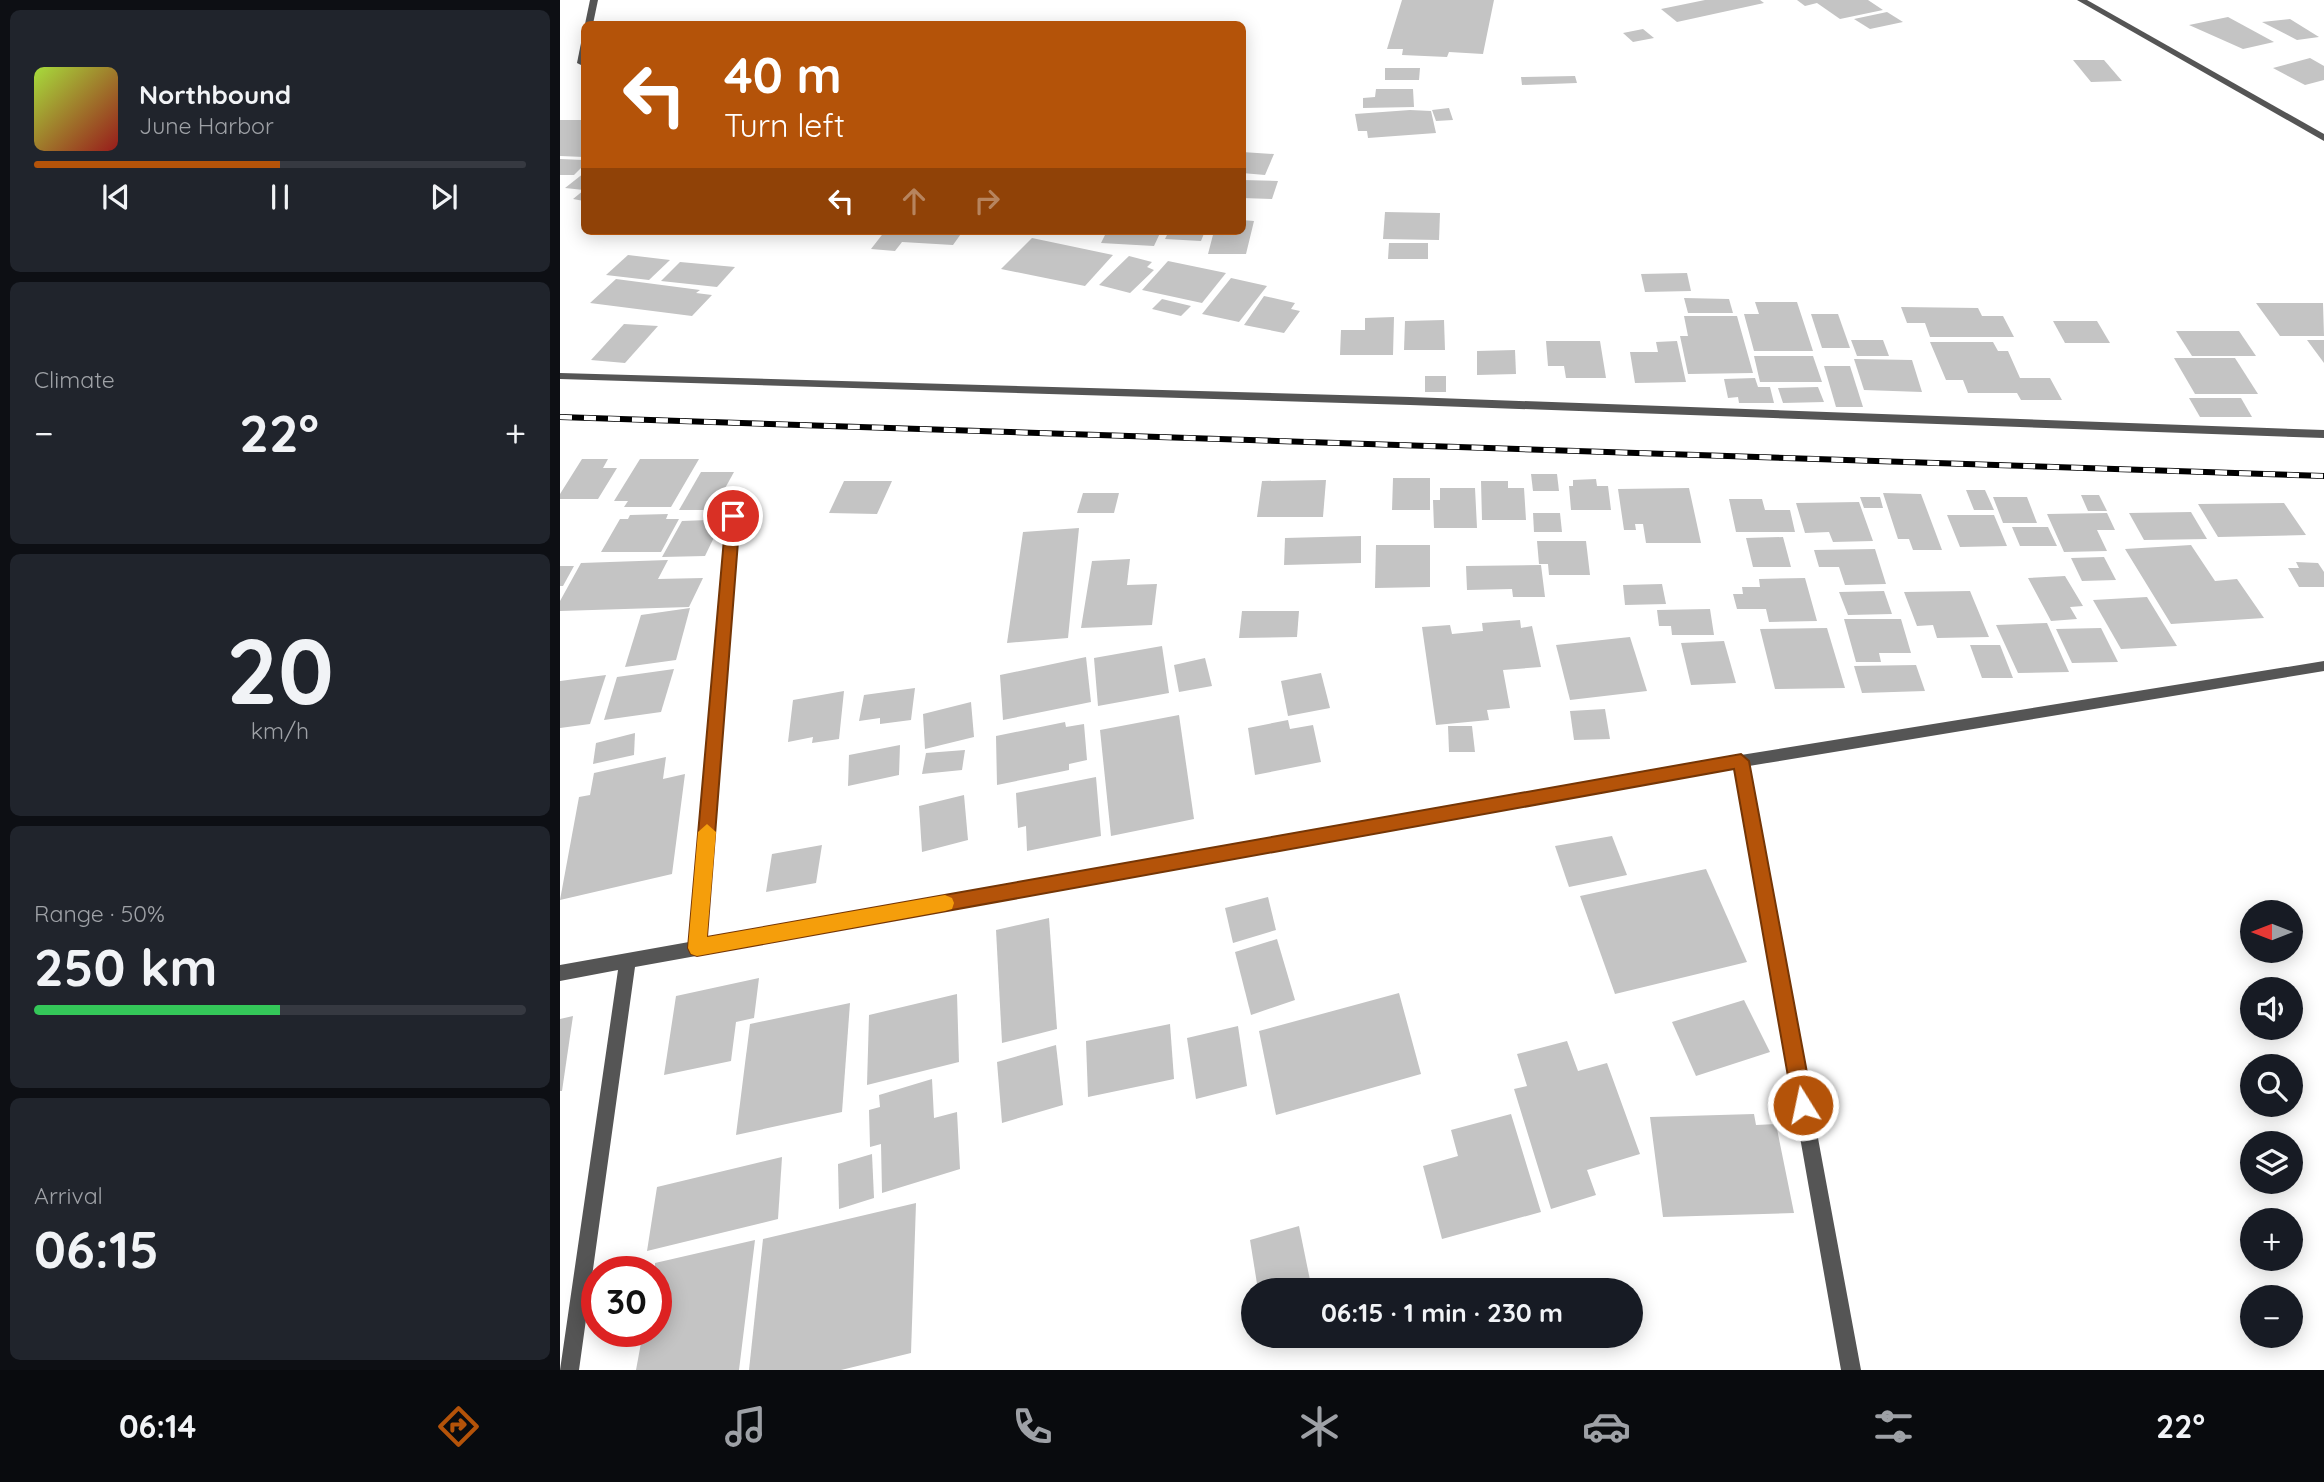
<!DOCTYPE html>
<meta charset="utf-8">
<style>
body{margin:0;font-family:Quicksand,sans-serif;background:#20242c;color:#f1f3f6;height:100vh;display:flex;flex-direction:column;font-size:26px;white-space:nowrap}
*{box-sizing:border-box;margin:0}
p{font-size:23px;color:#9ea1a6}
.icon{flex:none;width:38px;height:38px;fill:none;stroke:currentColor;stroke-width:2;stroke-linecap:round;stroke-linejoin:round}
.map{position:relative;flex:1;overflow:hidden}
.drawer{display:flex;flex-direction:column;gap:10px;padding:10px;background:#0d0f14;width:560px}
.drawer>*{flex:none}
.top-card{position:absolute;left:21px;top:21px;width:665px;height:214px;border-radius:10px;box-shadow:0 4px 18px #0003;background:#b45309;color:#fff;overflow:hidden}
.needle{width:46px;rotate:270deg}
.tools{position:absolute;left:1680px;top:900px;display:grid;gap:14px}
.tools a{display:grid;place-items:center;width:63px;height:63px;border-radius:50%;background:#171b24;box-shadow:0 4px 18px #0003;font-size:35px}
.speed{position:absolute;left:21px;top:1256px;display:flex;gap:14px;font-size:35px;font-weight:700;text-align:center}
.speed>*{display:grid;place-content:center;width:91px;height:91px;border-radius:50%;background:#171b24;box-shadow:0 4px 18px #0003;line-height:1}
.speed .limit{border:10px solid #d22;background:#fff;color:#111}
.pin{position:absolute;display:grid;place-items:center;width:60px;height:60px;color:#fff;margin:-30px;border:4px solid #fff;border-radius:50%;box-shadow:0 2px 7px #0007}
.me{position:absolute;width:77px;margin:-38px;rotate:350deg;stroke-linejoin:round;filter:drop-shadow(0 0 5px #0008)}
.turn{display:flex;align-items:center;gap:24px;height:147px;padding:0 28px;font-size:32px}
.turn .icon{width:91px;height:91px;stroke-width:2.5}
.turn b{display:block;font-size:49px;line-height:60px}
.lanes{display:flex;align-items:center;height:66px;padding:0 28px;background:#0003;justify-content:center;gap:35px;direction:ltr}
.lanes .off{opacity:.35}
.big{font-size:52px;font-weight:700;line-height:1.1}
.drawer .card{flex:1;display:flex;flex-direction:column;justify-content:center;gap:10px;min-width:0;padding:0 24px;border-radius:10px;background:#20242c}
.drawer .dial{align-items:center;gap:0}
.dial b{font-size:91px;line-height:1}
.song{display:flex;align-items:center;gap:21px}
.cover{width:84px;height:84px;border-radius:10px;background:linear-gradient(135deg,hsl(80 70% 55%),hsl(0 70% 35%))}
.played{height:7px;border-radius:4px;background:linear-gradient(90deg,#b45309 50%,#363941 50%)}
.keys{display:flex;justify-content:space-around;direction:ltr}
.heat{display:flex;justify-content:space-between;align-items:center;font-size:38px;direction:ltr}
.charge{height:10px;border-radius:5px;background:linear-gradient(90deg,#34c759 50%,#363941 0)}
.trip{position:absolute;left:681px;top:1278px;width:402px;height:70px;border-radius:35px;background:#171b24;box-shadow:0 4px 18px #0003;font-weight:700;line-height:70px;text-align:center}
.tabs{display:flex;height:112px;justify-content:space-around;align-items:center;background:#090b0e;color:#9ea1a6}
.tabs .icon{width:49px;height:49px}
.tabs .current{color:#b45309}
.tabs b{font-size:32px;color:#f1f3f6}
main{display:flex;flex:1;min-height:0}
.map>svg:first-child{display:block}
.building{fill:#c4c4c4}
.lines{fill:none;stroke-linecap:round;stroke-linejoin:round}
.street{fill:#555;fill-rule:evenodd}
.rail-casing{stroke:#000;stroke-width:6}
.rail{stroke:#fff;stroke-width:4.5;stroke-dasharray:12;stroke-linecap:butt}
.route{fill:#b45309;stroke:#753606;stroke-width:2}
.slow{fill:#f59e0b}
</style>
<main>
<section class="drawer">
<div class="card">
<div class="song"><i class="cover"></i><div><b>Northbound</b><p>June Harbor</p></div></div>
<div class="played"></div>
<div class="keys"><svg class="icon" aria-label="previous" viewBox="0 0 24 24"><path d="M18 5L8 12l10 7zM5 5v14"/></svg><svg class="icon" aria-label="pause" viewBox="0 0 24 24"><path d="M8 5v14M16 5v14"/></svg><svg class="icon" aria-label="next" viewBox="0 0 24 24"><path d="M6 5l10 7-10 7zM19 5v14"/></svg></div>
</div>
<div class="card"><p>Climate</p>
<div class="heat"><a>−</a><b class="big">22°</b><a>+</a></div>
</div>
<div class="card dial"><b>20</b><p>km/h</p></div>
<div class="card"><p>Range · 50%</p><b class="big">250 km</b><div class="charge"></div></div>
<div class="card"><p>Arrival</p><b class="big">06:15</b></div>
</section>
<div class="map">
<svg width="1764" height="1370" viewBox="0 0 1764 1370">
<rect width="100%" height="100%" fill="#fff"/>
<g class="building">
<path d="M 842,0 L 934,0 L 923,54 L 889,52 L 887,57 L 842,55 L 843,49 L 827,49 Z"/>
<path d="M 1145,0 L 1200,0 L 1204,3 L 1117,22 L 1101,9 Z"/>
<path d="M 1237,0 L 1308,0 L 1323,10 L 1280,19 L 1257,3 L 1245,6 Z"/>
<path d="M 1327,12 L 1343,22 L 1310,29 L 1294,19 Z"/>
<path d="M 1668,17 L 1714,42 L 1683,49 L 1629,25 Z"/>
<path d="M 1730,19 L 1759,37 L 1737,40 L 1702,22 Z"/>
<path d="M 1083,29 L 1094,38 L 1073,42 L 1063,33 Z"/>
<path d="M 1750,58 L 1764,66 L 1764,80 L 1745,85 L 1713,68 Z"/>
<path d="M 1513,60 L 1544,60 L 1562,81 L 1531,82 Z"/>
<path d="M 825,68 L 860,68 L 859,80 L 825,80 Z"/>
<path d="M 1015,76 L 1017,83 L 962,85 L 961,77 Z"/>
<path d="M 816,89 L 853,89 L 854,107 L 803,108 L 803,98 L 815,97 Z"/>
<path d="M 889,108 L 893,120 L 876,121 L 872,110 Z"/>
<path d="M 850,110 L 871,111 L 876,133 L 808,138 L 807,131 L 798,131 L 795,114 Z"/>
<path d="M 0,120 L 24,120 L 24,157 L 0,156 Z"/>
<path d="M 682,152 L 714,154 L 705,175 L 682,173 Z"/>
<path d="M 0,159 L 24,160 L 24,165 L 14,175 L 0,175 Z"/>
<path d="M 24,173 L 24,201 L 13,199 L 24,190 L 5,188 Z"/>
<path d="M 682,180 L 718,181 L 712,199 L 682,198 Z"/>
<path d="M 825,212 L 880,213 L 879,240 L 823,239 Z"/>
<path d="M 682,220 L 694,221 L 686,254 L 648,254 L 654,231 L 682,231 Z"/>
<path d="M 325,231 L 403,231 L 393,245 L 342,242 L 335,251 L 311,249 Z"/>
<path d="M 547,231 L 601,231 L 594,246 L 541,243 Z"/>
<path d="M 609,231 L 645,231 L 641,241 L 605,239 Z"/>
<path d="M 472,238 L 553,255 L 525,286 L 441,269 Z"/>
<path d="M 829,243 L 868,243 L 868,259 L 828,259 Z"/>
<path d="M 68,255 L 110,260 L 89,280 L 46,275 Z"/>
<path d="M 569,256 L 592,262 L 587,267 L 594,270 L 570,293 L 539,285 Z"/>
<path d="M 608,261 L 666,273 L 642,303 L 582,290 Z"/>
<path d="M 120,262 L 175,267 L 157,287 L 101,281 Z"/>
<path d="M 1127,273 L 1131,291 L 1085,292 L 1081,274 Z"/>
<path d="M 671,278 L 707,286 L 679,322 L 642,314 Z"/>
<path d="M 56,279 L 140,290 L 136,293 L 152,295 L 132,316 L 30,303 Z"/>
<path d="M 704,296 L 735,303 L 731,309 L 740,311 L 724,333 L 684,325 Z"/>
<path d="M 1124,298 L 1169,299 L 1173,313 L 1128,313 Z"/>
<path d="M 602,299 L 631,306 L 621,316 L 592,309 Z"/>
<path d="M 1195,302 L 1237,302 L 1253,351 L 1194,351 L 1184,314 L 1199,314 Z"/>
<path d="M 1696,303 L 1763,303 L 1764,336 L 1720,336 Z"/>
<path d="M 1341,307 L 1418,308 L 1422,316 L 1443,316 L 1454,337 L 1370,337 L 1365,323 L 1347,323 Z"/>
<path d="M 1251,314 L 1278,314 L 1290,348 L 1262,348 Z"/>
<path d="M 1124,316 L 1177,316 L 1193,373 L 1128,374 L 1120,336 L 1128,336 Z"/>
<path d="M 834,317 L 833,355 L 780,355 L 781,330 L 805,330 L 805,318 Z"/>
<path d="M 884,320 L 885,350 L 844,350 L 845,321 Z"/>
<path d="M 1493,321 L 1537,321 L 1550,343 L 1505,343 Z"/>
<path d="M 64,324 L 98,326 L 65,363 L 31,360 Z"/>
<path d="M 1616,331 L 1679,331 L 1696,356 L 1632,356 Z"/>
<path d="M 1291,340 L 1323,340 L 1329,356 L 1297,356 Z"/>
<path d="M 1747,340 L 1764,340 L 1764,363 Z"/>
<path d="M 986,341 L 1040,341 L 1046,378 L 1006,378 L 1004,366 L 988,366 Z"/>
<path d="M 1117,341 L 1126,382 L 1075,383 L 1070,352 L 1098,352 L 1096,342 Z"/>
<path d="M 1370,342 L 1433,342 L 1438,351 L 1448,351 L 1460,378 L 1490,378 L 1502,400 L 1461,400 L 1457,393 L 1408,393 L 1403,380 L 1386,380 Z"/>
<path d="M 955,350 L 956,374 L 917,375 L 917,351 Z"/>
<path d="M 1194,356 L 1253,356 L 1262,382 L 1200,382 Z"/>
<path d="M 1614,358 L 1675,358 L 1698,394 L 1635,394 Z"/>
<path d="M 1294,359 L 1352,360 L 1362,392 L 1304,390 Z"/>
<path d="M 1264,366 L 1290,366 L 1303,407 L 1276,407 Z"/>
<rect x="865" y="376" width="21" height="16"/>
<path d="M 1195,378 L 1198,387 L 1210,387 L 1214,403 L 1179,403 L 1178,397 L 1168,398 L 1164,379 Z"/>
<path d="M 1258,387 L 1264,402 L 1223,403 L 1218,388 Z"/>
<path d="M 1629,398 L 1681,398 L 1692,417 L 1640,417 Z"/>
<path d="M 22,459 L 48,459 L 43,468 L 57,468 L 38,499 L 0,499 L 0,494 Z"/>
<path d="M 80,459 L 139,459 L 111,507 L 64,507 L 68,501 L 54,501 Z"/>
<path d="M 141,472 L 174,472 L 153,510 L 119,510 Z"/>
<path d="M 971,474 L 997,474 L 999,491 L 973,491 Z"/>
<path d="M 833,478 L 870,478 L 870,510 L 832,510 Z"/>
<path d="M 1036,479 L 1037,486 L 1048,486 L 1051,510 L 1011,510 L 1009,486 L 1013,486 L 1013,480 Z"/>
<path d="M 766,480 L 763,517 L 697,517 L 702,481 Z"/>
<path d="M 284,481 L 332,481 L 317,514 L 269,513 Z"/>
<path d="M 921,481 L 948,481 L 948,488 L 964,488 L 966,520 L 922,520 Z"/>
<path d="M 880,488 L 915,488 L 917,528 L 874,528 L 873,500 L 880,500 Z"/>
<path d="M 1129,488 L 1141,543 L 1086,543 L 1083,524 L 1075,524 L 1076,530 L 1064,530 L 1058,489 Z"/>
<path d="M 1406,490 L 1425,490 L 1434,510 L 1414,510 Z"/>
<path d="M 523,493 L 559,493 L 554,513 L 517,513 Z"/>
<path d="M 1323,493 L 1361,494 L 1382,550 L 1353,550 L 1349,539 L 1338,539 Z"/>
<path d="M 1521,495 L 1539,495 L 1547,511 L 1528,511 Z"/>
<path d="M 1300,497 L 1320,497 L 1323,508 L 1304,508 Z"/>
<path d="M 1433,497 L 1467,497 L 1477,523 L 1443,523 Z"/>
<path d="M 1169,499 L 1202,499 L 1205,510 L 1230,510 L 1235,532 L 1176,532 Z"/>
<path d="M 1299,502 L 1313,541 L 1273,542 L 1269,532 L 1245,533 L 1236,503 Z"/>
<path d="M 1724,503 L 1746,535 L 1658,537 L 1638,504 Z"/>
<path d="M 1631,512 L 1647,539 L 1584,540 L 1569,513 Z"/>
<path d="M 973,513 L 1000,513 L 1002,532 L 974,532 Z"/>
<path d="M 1547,513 L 1555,530 L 1537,530 L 1547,551 L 1504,552 L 1487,514 Z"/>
<path d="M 108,514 L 106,519 L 119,519 L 101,552 L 41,552 L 60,519 L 68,519 L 70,515 Z"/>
<path d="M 1387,515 L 1434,515 L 1447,546 L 1400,547 Z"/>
<path d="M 148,520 L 145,525 L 160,525 L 145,556 L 102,557 L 122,521 Z"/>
<path d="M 1452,527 L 1488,527 L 1497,546 L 1460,546 Z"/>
<path d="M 519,528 L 508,638 L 447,643 L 463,532 Z"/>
<path d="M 801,536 L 801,563 L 724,565 L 725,538 Z"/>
<path d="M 1223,537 L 1231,567 L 1193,567 L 1186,538 Z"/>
<path d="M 977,541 L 1026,541 L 1030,575 L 989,575 L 988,564 L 979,564 Z"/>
<path d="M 816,545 L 870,545 L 870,587 L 815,588 Z"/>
<path d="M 1631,545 L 1655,581 L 1677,579 L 1704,618 L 1611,624 L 1565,549 Z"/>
<path d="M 1315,549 L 1326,584 L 1285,585 L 1279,567 L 1259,567 L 1254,550 Z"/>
<path d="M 1544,557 L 1556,580 L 1522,581 L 1511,558 Z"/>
<path d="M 570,559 L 567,585 L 597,584 L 592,625 L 521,628 L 532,561 Z"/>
<path d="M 108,560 L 98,579 L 143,578 L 129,607 L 0,611 L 0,601 L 21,563 Z"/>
<path d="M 1736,562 L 1758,563 L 1764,572 L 1764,587 L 1739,587 L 1728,568 L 1739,568 Z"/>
<path d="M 981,565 L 985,597 L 953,597 L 952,589 L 907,590 L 906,566 Z"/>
<path d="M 0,566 L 14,566 L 3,586 L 0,586 Z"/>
<path d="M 1505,576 L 1523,606 L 1510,607 L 1517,619 L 1491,621 L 1468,578 Z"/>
<path d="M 1245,578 L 1257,621 L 1209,622 L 1206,609 L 1177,609 L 1173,594 L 1183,594 L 1182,587 L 1200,587 L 1199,579 Z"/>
<path d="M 1102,584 L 1106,604 L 1065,605 L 1063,585 Z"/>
<path d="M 1324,591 L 1332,614 L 1288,615 L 1279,592 Z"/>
<path d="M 1410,591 L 1429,637 L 1377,638 L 1373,625 L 1357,626 L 1344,592 Z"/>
<path d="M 1587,597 L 1617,646 L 1561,649 L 1533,600 Z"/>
<path d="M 130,608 L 116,660 L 65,667 L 81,615 Z"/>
<path d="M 1150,609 L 1154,635 L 1112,635 L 1111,626 L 1099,626 L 1097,610 Z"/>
<path d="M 682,611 L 739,611 L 737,637 L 679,638 Z"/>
<path d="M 1284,619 L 1341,619 L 1351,653 L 1319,653 L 1321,662 L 1296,662 Z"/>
<path d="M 960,620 L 961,628 L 972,626 L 981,667 L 943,670 L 950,708 L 927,710 L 929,720 L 876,725 L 862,627 L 890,625 L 892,634 L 923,631 L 922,623 Z"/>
<path d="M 1487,623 L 1509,672 L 1458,673 L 1436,625 Z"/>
<path d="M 1267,628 L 1285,688 L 1215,689 L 1200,629 Z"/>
<path d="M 1541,628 L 1558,662 L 1512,663 L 1496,629 Z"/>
<path d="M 1070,637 L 1087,691 L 1010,700 L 996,645 Z"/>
<path d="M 1164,641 L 1176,683 L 1131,685 L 1121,643 Z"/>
<path d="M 1410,645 L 1440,645 L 1453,678 L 1422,678 Z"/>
<path d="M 602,646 L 609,693 L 538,706 L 534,658 Z"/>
<path d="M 526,657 L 531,702 L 443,720 L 440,675 Z"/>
<path d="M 645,658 L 652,686 L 619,692 L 614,665 Z"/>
<path d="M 1356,665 L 1365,691 L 1302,693 L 1294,666 Z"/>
<path d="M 114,669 L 101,712 L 44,720 L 57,677 Z"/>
<path d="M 761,673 L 770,708 L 728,716 L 721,681 Z"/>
<path d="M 46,675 L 30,724 L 0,728 L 0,681 Z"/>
<path d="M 355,688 L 351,720 L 320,724 L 320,718 L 299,721 L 304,695 Z"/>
<path d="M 284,691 L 279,739 L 252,743 L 253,737 L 228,742 L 233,700 Z"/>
<path d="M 411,702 L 414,737 L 365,749 L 363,714 Z"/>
<path d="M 1045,709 L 1050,739 L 1014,740 L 1010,711 Z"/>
<path d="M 619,715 L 634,819 L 551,836 L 540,730 Z"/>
<path d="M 728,720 L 730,729 L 753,725 L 761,762 L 695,775 L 688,728 Z"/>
<path d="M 505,722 L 506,727 L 524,724 L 527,760 L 509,764 L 509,770 L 437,785 L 436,736 Z"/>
<path d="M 888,726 L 912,726 L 915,752 L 889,752 Z"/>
<path d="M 75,733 L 74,755 L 33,764 L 36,743 Z"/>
<path d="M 340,745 L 339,775 L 288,786 L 289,755 Z"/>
<path d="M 405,750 L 402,770 L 362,774 L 366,753 Z"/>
<path d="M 106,757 L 103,779 L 125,774 L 112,874 L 0,900 L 19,797 L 30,795 L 34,773 Z"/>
<path d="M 536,777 L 541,836 L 467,851 L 466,826 L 458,828 L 456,793 Z"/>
<path d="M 404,795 L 408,840 L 362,852 L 359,806 Z"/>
<path d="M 1052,836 L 1067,875 L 1009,887 L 995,846 Z"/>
<path d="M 262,845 L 256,883 L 206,892 L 212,854 Z"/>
<path d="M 1146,869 L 1187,962 L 1055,994 L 1020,896 Z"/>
<path d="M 708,897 L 716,930 L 673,943 L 665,908 Z"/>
<path d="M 489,918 L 497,1029 L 442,1043 L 436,930 Z"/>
<path d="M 717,939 L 735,1000 L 691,1015 L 675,952 Z"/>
<path d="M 199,978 L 194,1018 L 176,1022 L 171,1061 L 104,1075 L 116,996 Z"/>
<path d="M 839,993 L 861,1074 L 716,1115 L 699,1031 Z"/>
<path d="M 397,994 L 399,1062 L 307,1085 L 309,1015 Z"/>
<path d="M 1184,1000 L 1210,1052 L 1136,1076 L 1112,1022 Z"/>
<path d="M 290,1003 L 282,1112 L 176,1135 L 190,1024 Z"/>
<path d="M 13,1016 L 2,1091 L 0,1091 L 0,1019 Z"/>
<path d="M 610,1024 L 614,1079 L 528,1097 L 526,1041 Z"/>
<path d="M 678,1026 L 687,1086 L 636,1099 L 627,1038 Z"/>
<path d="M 1007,1041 L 1018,1071 L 1047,1063 L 1080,1154 L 1027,1170 L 1036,1195 L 991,1209 L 954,1089 L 967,1086 L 957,1054 Z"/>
<path d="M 496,1045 L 503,1105 L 442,1123 L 437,1062 Z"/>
<path d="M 372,1079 L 374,1118 L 397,1112 L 400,1169 L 322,1193 L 321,1144 L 310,1147 L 309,1110 L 320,1107 L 319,1095 Z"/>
<path d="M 951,1114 L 981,1212 L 882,1239 L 863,1166 L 898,1156 L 891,1130 Z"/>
<path d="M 1194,1114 L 1196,1125 L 1216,1124 L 1234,1213 L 1103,1217 L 1090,1117 Z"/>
<path d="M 312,1154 L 314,1198 L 279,1209 L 278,1164 Z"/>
<path d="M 222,1157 L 218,1219 L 87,1251 L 97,1187 Z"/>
<path d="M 356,1203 L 351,1353 L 281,1370 L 189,1370 L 203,1239 Z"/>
<path d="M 739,1226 L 752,1290 L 698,1290 L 690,1240 Z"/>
<path d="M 195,1240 L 179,1370 L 76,1370 L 83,1332 L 96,1332 L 95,1263 Z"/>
</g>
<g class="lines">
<g class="street">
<path d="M 30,0 L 38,0 L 33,24 L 25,24 Z"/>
<path d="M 1517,0 L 1527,0 L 1764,134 L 1764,141 Z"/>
<path d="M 21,43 L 24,43 L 24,64 L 21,65 L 17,63 Z"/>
<path d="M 0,373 L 850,397 L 1764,430 L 1764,438 L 850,405 L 0,379 Z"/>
<path d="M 173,512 L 179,516 L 146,939 L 1181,755 L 1764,661 L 1764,671 L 1189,766 L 1301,1370 L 1281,1370 L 1175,768 L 75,967 L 19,1370 L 0,1370 L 58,970 L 0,981 L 0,965 L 129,942 L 167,516 Z"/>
</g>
<g class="rail-casing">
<path id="rail" d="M 0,417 L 1764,476"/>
</g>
<use href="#rail" class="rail"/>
</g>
<path class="route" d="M 173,512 L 180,516 L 147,937 L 1181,754 L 1189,761 L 1253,1105 L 1250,1112 L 1243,1115 L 1236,1112 L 1233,1105 L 1174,769 L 137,956 L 131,954 L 128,948 L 166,516 Z"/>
<path class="slow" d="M 147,824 L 156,832 L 147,937 L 385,895 L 392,898 L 394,903 L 392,909 L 385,911 L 137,956 L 131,954 L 128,948 L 138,832 Z"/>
</svg>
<div class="tools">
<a><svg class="needle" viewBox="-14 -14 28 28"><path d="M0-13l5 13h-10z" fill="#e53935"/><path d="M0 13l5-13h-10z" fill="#9ea1a6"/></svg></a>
<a><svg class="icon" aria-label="sound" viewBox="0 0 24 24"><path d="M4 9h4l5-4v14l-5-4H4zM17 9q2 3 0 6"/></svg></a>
<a><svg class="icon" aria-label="search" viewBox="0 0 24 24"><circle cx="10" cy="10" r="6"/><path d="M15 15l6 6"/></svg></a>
<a><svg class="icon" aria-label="layers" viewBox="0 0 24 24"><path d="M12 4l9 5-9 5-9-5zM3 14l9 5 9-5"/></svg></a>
<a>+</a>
<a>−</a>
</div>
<div class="speed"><div class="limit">30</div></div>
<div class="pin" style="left:173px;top:516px;background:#d93025"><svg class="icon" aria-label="arrive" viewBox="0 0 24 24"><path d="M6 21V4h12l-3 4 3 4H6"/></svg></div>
<svg class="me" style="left:1243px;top:1105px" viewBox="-20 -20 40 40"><circle r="17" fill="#b45309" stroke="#fff" stroke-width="3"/><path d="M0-11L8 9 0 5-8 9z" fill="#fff"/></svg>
<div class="trip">06:15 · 1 min · 230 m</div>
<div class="top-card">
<div class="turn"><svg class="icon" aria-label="left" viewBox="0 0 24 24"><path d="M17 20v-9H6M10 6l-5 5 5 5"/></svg><div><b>40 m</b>Turn left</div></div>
<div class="lanes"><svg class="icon" aria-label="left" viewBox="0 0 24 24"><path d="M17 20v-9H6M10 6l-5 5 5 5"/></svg><svg class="icon off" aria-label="ahead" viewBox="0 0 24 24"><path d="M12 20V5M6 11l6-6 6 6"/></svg><svg class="icon off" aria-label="right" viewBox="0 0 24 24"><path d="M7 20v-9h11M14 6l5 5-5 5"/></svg></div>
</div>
</div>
</main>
<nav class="tabs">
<b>06:14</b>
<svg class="icon current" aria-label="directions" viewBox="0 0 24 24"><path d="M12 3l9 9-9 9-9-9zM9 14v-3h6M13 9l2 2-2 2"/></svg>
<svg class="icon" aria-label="music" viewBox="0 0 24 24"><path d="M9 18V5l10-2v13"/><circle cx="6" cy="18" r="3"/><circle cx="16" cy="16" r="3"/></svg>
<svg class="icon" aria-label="phone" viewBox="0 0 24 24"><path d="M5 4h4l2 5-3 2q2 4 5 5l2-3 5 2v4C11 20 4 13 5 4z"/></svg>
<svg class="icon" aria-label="climate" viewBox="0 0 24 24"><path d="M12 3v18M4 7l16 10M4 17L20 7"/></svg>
<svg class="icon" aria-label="car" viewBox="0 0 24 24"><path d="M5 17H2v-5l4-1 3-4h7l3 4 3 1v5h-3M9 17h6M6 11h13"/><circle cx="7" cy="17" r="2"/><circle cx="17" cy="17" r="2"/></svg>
<svg class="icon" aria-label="filters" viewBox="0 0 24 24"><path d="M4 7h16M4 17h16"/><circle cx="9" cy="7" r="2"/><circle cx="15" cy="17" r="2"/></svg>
<b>22°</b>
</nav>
